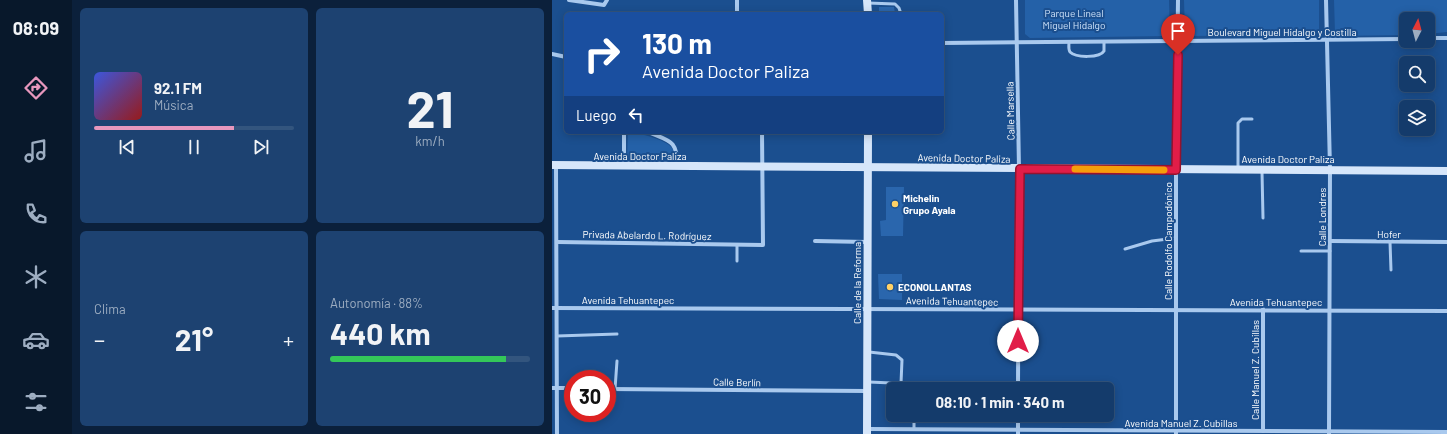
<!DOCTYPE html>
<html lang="es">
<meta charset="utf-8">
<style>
body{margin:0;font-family:Barlow,sans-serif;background:#1d4271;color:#f1f3f6;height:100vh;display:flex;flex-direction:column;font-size:15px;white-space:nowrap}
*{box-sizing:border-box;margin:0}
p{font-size:13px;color:#9dadc1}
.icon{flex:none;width:22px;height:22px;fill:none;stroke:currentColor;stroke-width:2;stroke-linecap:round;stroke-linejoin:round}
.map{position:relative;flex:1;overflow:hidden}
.drawer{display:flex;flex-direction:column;gap:8px;padding:8px;background:#0b203b;width:480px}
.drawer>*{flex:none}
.guide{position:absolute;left:12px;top:12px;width:380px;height:122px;border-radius:6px;box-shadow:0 2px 10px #0003,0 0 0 1px #33557e;background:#1a4fa0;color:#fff;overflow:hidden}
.needle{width:26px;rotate:6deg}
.tools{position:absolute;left:847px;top:12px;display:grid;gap:8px}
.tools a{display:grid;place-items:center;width:36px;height:36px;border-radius:6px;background:#143b6b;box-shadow:0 2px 10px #0003,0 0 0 1px #33557e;font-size:20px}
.speed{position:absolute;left:12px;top:370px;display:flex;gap:8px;font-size:20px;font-weight:700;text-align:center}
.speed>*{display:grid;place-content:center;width:52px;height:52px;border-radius:50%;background:#143b6b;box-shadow:0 2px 10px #0003,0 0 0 1px #33557e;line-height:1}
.speed .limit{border:6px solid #d22;background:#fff;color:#111}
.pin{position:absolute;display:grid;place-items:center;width:34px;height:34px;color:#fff;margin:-41px -17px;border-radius:50% 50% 50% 0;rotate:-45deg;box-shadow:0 0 4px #0007}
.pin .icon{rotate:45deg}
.me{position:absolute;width:44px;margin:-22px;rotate:0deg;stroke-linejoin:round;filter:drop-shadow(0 0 3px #0008)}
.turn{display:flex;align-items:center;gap:14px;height:84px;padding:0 12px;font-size:18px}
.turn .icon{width:52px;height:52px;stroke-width:2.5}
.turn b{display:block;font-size:28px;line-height:34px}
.then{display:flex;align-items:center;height:38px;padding:0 12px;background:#0003;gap:8px;font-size:15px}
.big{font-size:30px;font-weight:700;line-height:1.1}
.drawer .widget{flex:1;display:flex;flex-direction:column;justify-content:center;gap:6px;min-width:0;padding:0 14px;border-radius:6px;background:#1d4271}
.drawer .dial{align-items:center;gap:0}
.dial b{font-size:52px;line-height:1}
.song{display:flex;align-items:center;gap:12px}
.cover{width:48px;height:48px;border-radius:6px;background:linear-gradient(135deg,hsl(230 70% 55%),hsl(0 70% 35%))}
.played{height:4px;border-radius:2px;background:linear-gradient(90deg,#e797bd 70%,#33557e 70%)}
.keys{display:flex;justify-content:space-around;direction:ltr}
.heat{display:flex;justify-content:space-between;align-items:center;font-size:22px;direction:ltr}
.charge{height:6px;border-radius:3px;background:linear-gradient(90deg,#34c759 88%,#33557e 0)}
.drawer .tiles{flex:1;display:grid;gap:8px;grid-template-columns:repeat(2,1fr)}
.trip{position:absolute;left:334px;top:382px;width:228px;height:40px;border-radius:6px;background:#143b6b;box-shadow:0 2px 10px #0003,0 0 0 1px #33557e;font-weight:700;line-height:40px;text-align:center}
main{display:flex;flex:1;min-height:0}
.tabs{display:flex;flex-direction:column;width:72px;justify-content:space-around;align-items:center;background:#08182b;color:#9dadc1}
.tabs .icon{width:28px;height:28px}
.tabs .active{color:#e797bd}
.tabs b{font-size:18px;color:#f1f3f6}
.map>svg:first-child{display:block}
.green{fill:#2461a8}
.building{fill:#2a66ad}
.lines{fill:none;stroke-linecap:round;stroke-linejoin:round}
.lane{stroke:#a9c9ee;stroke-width:3}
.street{stroke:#a9c9ee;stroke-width:4}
.secondary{stroke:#d6e6fa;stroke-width:8}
.route-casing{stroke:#92132f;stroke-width:10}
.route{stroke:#e11d48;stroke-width:7}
.slow{stroke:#f59e0b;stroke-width:7}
.poi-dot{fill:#ffd166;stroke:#1b4f8f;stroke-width:1.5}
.labels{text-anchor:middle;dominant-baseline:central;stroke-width:4;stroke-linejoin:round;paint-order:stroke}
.park-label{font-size:10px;fill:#cfe3fa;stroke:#1b4f8f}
.street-label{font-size:10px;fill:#fff;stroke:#1b4f8f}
.poi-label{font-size:10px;font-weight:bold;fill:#fff;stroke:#1b4f8f;text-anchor:start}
</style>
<main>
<nav class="tabs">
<b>08:09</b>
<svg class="icon active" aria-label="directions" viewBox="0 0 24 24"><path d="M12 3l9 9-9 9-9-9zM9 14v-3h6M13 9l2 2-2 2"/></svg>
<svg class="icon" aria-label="music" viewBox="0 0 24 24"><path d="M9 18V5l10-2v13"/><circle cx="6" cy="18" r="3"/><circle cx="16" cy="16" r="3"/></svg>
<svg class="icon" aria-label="phone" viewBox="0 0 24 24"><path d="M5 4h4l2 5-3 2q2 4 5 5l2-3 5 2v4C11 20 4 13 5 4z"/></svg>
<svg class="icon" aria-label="climate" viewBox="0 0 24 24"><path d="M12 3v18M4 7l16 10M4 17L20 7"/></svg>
<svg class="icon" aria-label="car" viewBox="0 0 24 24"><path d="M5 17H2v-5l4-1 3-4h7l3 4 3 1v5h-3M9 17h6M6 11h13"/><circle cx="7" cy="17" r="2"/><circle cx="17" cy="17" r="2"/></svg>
<svg class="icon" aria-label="filters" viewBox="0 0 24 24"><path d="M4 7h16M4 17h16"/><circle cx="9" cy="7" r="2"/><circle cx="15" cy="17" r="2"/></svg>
</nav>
<section class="drawer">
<div class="tiles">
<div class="widget">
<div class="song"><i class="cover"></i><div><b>92.1 FM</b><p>Música</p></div></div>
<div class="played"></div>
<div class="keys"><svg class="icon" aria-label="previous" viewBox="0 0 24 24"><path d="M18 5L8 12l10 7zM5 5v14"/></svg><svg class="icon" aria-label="pause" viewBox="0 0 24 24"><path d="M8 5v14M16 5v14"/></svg><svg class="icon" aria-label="next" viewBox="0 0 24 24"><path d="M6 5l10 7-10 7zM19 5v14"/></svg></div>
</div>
<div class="widget dial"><b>21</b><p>km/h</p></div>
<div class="widget"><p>Clima</p>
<div class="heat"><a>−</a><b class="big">21°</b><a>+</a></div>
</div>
<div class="widget"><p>Autonomía · 88%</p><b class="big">440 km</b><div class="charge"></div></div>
</div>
</section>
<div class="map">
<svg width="895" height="434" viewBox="0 0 895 434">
<rect width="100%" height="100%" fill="#1b4f8f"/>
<g class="green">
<path d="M 473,0 L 617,0 L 618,33 L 615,36 L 478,38 L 473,34 Z"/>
<path d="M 632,0 L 767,0 L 767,32 L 765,35 L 637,36 L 633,33 Z"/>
<path d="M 782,0 L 895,0 L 895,32 L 876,34 L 876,19 L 854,19 L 854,35 L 785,36 L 783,33 Z"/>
<path d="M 76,132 C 85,132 115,140 120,148 C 123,152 123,156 123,160 L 75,159 Z"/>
</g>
<g class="building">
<path d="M 327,7 L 342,7 L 343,14 L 327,14 Z"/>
<path d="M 334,187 L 352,187 L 351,236 L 329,236 L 328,221 L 334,220 Z"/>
<path d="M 326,274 L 350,274 L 350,300 L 327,299 Z"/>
</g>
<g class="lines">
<g class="lane">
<path d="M 316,3 L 343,4 L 347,8 L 349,14"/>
<path d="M 517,42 C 517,46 516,49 518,52 C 524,58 548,58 552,51 L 552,42"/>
<path d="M 686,169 L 686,123 L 690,119 L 700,119"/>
<path d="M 710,172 L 711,218"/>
<path d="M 838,242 L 839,270"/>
<path d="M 573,249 L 600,241 L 624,238"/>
<path d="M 749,251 L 778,251"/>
<path d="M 185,261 L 185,245"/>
<path d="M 5,336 L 65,334"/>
<path d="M 317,352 L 344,355 L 350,360 L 349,383"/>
<path d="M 317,382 L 362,384 L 362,389"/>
<path d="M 63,389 L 65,361"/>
<path d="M 362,415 L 362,429"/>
</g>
<g class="street">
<path d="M 17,0 L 52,5 L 55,0"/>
<path d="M 464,0 L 467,169 L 466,389"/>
<path d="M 774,0 L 778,169 L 777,434"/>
<path d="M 185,14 L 185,0"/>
<path d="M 876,38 L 895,38"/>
<path d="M 390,43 L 854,39"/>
<path d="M 0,54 L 14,57"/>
<path d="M 72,132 L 72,166"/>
<path d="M 96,132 C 117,141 126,140 125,166"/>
<path d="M 4,165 L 5,434"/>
<path d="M 263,241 L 315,242"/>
<path d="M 778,241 L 895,242"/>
<path d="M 5,242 L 211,245 L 210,132"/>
<path d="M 0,308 L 895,311"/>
<path d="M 0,388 L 21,388"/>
<path d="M 55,389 L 315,391"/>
<path d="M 315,429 L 895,432"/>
<path d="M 711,431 L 711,309"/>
<path d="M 466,434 L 466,415"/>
<path d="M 624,434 L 624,170 L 626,0"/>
</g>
<g class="secondary">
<path d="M 315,0 L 316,14"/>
<path d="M 0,165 L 895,171"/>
<path d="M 315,434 L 316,132"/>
</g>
</g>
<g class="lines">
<g class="route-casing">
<path id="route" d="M 466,341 L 468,169 L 624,170 L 626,55"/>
</g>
<use href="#route" class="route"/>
<path class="slow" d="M 523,169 L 612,170"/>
</g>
<g class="poi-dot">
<circle cx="343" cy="204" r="4"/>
<circle cx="338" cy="287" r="4"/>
</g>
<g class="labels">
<g class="park-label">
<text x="522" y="13">Parque Lineal<tspan x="522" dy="12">Miguel Hidalgo</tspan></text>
</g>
<g class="street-label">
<text x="730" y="32">Boulevard Miguel Hidalgo y Costilla</text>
<text transform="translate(458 111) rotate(-91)">Calle Marsella</text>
<text x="88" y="156">Avenida Doctor Paliza</text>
<text transform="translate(412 158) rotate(1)">Avenida Doctor Paliza</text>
<text x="736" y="159">Avenida Doctor Paliza</text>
<text transform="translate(770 217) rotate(-90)">Calle Londres</text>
<text x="837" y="234">Hofer</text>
<text transform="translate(95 235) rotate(1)">Privada Abelardo L. Rodríguez</text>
<text transform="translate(616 241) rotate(-90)">Calle Rodolfo Campodónico</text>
<text transform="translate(305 283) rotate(-90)">Calle de la Reforma</text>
<text x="76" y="300">Avenida Tehuantepec</text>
<text transform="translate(400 301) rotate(1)">Avenida Tehuantepec</text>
<text x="724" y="302">Avenida Tehuantepec</text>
<text transform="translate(703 370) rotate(-90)">Calle Manuel Z. Cubillas</text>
<text transform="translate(185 382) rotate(1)">Calle Berlín</text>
<text x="629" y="423">Avenida Manuel Z. Cubillas</text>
</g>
<g class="poi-label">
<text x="351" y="198">Michelin<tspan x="351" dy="12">Grupo Ayala</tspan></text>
<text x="346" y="287">ECONOLLANTAS</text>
</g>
</g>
</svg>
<div class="tools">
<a><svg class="needle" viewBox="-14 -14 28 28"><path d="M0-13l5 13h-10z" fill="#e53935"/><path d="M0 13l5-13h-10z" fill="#9dadc1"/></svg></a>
<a><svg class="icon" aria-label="search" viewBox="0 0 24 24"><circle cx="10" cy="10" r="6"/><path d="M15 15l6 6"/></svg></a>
<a><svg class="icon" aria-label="layers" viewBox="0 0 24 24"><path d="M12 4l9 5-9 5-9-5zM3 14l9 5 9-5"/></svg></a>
</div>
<div class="speed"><div class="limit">30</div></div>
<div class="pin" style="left:626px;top:55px;background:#d93025"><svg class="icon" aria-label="arrive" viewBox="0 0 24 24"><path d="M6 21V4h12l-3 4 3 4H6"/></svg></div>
<svg class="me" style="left:466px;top:341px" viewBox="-20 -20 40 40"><circle r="19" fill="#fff"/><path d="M0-13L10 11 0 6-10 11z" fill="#e11d48"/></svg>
<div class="trip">08:10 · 1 min · 340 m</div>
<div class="guide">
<div class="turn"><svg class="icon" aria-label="right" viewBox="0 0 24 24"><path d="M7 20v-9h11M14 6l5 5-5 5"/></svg><div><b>130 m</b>Avenida Doctor Paliza</div></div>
<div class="then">Luego<svg class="icon" aria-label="left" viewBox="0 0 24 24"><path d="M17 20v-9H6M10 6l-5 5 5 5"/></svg></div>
</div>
</div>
</main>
